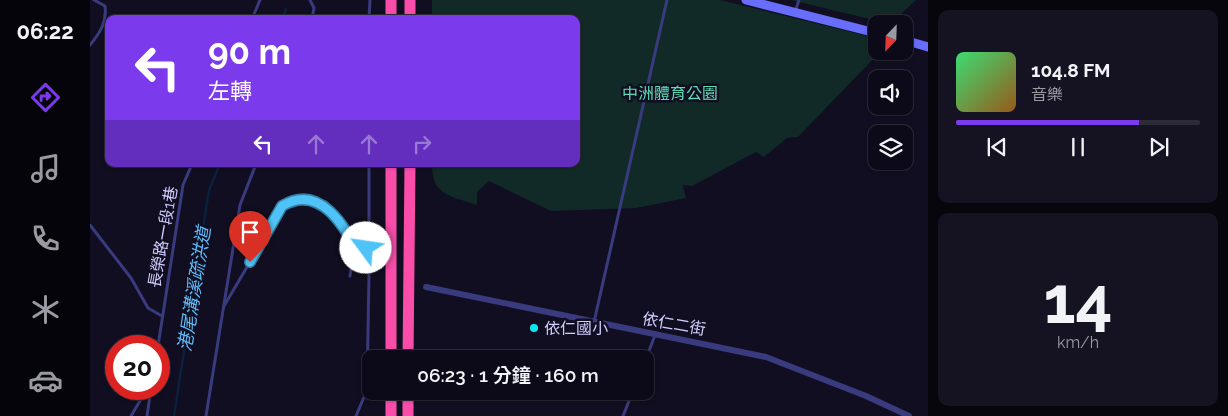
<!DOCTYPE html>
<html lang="zh-TW">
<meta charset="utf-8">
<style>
body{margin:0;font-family:Raleway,"Noto Sans TC",sans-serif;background:#151321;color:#f1f3f6;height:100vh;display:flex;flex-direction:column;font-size:19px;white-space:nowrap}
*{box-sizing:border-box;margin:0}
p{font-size:16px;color:#9a9aa2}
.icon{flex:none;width:28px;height:28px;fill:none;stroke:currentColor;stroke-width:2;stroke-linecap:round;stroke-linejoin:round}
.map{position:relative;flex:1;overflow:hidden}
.drawer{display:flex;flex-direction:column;gap:10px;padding:10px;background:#07060d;width:300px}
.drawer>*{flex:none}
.top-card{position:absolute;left:15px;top:15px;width:475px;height:152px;border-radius:10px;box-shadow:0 1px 4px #0004,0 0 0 1px #2c2b37;background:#7c3aed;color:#fff;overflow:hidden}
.needle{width:32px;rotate:203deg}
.buttons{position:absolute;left:778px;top:15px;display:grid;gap:10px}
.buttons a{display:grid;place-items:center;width:45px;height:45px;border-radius:10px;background:#0c0a18;box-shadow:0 1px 4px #0004,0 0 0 1px #2c2b37;font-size:25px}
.speed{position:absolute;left:15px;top:335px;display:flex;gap:10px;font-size:25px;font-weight:700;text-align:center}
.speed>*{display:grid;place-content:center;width:65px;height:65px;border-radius:50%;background:#0c0a18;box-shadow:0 1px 4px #0004,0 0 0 1px #2c2b37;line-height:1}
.speed .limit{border:8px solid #d22;background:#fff;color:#111}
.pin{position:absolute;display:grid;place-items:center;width:42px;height:42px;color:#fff;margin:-51px -21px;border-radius:50% 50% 50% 0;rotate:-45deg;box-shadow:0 0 5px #0007}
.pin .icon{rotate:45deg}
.me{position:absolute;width:55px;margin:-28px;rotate:301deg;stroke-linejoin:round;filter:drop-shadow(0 0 4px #0008)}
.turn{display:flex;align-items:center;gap:18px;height:105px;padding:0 20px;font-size:22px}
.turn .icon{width:65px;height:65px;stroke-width:2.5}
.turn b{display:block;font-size:35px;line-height:42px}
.lanes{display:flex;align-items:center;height:48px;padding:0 20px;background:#0003;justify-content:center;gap:25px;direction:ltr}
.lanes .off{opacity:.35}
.drawer .card{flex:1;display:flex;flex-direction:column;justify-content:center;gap:8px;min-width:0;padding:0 18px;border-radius:10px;background:#151321}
.drawer .dial{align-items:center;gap:0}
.dial b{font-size:65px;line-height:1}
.song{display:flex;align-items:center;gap:15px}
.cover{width:60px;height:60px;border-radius:8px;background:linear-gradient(135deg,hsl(140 70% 55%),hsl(30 70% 35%))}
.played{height:5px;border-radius:2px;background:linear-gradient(90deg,#7c3aed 75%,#2c2b37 75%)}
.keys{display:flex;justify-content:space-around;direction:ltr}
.trip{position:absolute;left:272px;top:350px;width:292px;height:50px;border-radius:10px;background:#0c0a18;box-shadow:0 1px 4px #0004,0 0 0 1px #2c2b37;font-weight:600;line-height:50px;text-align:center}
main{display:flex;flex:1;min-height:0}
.menu{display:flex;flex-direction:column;width:90px;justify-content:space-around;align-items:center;background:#05040a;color:#9a9aa2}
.menu .icon{width:35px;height:35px}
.menu .on{color:#7c3aed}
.menu b{font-size:22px;color:#f1f3f6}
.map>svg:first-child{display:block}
.green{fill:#112a28}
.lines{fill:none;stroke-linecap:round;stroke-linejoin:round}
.stream{stroke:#0b203c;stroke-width:2.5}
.lane{stroke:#3a3b7e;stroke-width:3}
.street{stroke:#3a3b7e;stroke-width:6}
.secondary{stroke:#686dfb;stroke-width:9}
.highway{stroke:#fa4daa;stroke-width:11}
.route-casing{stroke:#337fa1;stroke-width:12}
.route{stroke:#4fc3f7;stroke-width:9}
.poi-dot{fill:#07e8f1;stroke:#100e20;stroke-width:2}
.labels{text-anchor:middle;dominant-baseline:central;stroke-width:5;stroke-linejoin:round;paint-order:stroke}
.park-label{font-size:16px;fill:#5ddbb4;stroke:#100e20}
.street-label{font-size:16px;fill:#d1cefe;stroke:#100e20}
.poi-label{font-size:16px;fill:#d1cefe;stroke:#100e20;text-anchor:start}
.water-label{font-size:18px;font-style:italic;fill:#5fbcfb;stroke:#100e20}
</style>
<main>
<nav class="menu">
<b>06:22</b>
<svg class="icon on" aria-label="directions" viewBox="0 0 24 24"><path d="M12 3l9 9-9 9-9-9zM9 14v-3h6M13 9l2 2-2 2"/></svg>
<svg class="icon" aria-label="music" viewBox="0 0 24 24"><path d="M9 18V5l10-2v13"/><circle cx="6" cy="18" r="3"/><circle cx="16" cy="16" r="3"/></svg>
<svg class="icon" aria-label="phone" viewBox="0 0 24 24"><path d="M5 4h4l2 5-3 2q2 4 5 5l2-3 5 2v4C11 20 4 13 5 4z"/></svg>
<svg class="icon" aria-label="climate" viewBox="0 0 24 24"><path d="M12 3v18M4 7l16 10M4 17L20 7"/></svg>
<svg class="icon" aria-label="car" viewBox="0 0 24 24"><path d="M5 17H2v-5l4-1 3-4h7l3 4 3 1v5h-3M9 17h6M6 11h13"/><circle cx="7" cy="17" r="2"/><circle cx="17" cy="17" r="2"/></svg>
</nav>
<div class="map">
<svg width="838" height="416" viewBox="0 0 838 416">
<rect width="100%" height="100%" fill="#100e20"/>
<g class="green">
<path d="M 342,0 L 630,0 L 786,38 L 786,51 L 791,51 L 708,137 L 697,138 L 674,157 L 666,152 L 602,186 L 593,185 L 596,198 L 546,208 L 461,211 L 399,181 L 387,192 L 387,205 C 361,196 342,196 342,164 L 486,164 L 486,19 L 342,19 Z"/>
<path d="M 701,0 L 826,0 L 800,24 Z"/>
</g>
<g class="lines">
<g class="stream">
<path d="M 192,19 L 196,9"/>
<path d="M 84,416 L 119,190 L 130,164"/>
</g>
<g class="lane">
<path d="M 220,0 L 224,8 L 222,19"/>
<path d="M 705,12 L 709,0"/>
<path d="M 162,19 L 170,0"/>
<path d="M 279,19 L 280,0"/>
<path d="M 0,45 C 10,33 17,22 15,6 L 4,0"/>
<path d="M 0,225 L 41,278 L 58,308 L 72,316"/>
<path d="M 260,276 L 262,263 L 276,248 L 279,235 L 279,164"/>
<path d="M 134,306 L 193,206 C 229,183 254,227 269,253"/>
<path d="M 504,322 L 577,0"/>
<path d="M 68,346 L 93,185 L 102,164"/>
<path d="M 556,359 L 565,335"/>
<path d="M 41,416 L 57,389"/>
<path d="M 57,416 L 61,389"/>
<path d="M 116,416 L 150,205 L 166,164"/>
<path d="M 266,416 L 277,390 L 279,274 L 276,248"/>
<path d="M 533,416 L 543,391"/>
</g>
<path class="street" d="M 336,287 L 676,357 L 776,396 L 819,416"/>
<g class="secondary">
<path d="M 656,0 L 786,33"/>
<path d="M 814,40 L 838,47"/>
</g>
<g class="highway">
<path d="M 301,19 L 301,0"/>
<path d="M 320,19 L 320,0"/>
<path d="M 301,359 L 301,164"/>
<path d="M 318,359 L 320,164"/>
<path d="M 301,416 L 301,391"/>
<path d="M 318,416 L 318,391"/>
</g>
</g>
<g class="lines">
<g class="route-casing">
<path id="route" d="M 160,262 L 192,206 C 230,183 254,226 269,253 L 276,248"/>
</g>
<use href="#route" class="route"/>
</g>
<circle class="poi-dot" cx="444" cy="328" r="5"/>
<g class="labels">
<g class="park-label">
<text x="580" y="93">中洲體育公園</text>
</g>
<g class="street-label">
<text transform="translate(73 237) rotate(-80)">長榮路一段1巷</text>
<text transform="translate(584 324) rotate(10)">依仁二街</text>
</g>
<g class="poi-label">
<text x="454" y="328">依仁國小</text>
</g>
<g class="water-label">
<text transform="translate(104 289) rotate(-81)">港尾溝溪疏洪道</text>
</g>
</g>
</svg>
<div class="buttons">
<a><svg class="needle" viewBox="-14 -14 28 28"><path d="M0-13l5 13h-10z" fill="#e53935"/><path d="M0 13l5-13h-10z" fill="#9a9aa2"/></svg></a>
<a><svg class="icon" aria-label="sound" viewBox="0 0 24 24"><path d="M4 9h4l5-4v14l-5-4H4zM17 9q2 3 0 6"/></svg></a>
<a><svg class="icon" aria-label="layers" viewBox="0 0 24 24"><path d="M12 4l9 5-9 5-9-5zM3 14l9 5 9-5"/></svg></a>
</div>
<div class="speed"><div class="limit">20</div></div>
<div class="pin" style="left:160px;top:262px;background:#d93025"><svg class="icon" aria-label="arrive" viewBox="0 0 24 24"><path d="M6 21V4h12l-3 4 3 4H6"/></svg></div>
<svg class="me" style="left:276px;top:248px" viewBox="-20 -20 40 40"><circle r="19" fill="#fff"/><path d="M0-13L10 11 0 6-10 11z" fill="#4fc3f7"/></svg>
<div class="trip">06:23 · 1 分鐘 · 160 m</div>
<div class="top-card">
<div class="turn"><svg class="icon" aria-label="left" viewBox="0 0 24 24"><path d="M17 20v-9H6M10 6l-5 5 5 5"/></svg><div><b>90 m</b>左轉</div></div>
<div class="lanes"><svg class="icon" aria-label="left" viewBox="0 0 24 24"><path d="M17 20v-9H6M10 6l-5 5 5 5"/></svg><svg class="icon off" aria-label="ahead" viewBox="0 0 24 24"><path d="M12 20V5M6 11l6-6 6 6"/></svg><svg class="icon off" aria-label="ahead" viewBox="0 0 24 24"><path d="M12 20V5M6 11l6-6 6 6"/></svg><svg class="icon off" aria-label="right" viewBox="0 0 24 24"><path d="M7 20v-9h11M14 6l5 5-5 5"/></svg></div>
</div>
</div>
<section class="drawer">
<div class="card">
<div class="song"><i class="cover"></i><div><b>104.8 FM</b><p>音樂</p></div></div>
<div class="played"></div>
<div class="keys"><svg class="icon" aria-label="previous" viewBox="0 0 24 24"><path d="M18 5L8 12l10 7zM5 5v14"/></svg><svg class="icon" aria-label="pause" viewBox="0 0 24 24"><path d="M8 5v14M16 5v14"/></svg><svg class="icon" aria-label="next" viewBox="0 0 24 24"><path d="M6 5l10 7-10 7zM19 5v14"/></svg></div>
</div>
<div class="card dial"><b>14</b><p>km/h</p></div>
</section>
</main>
